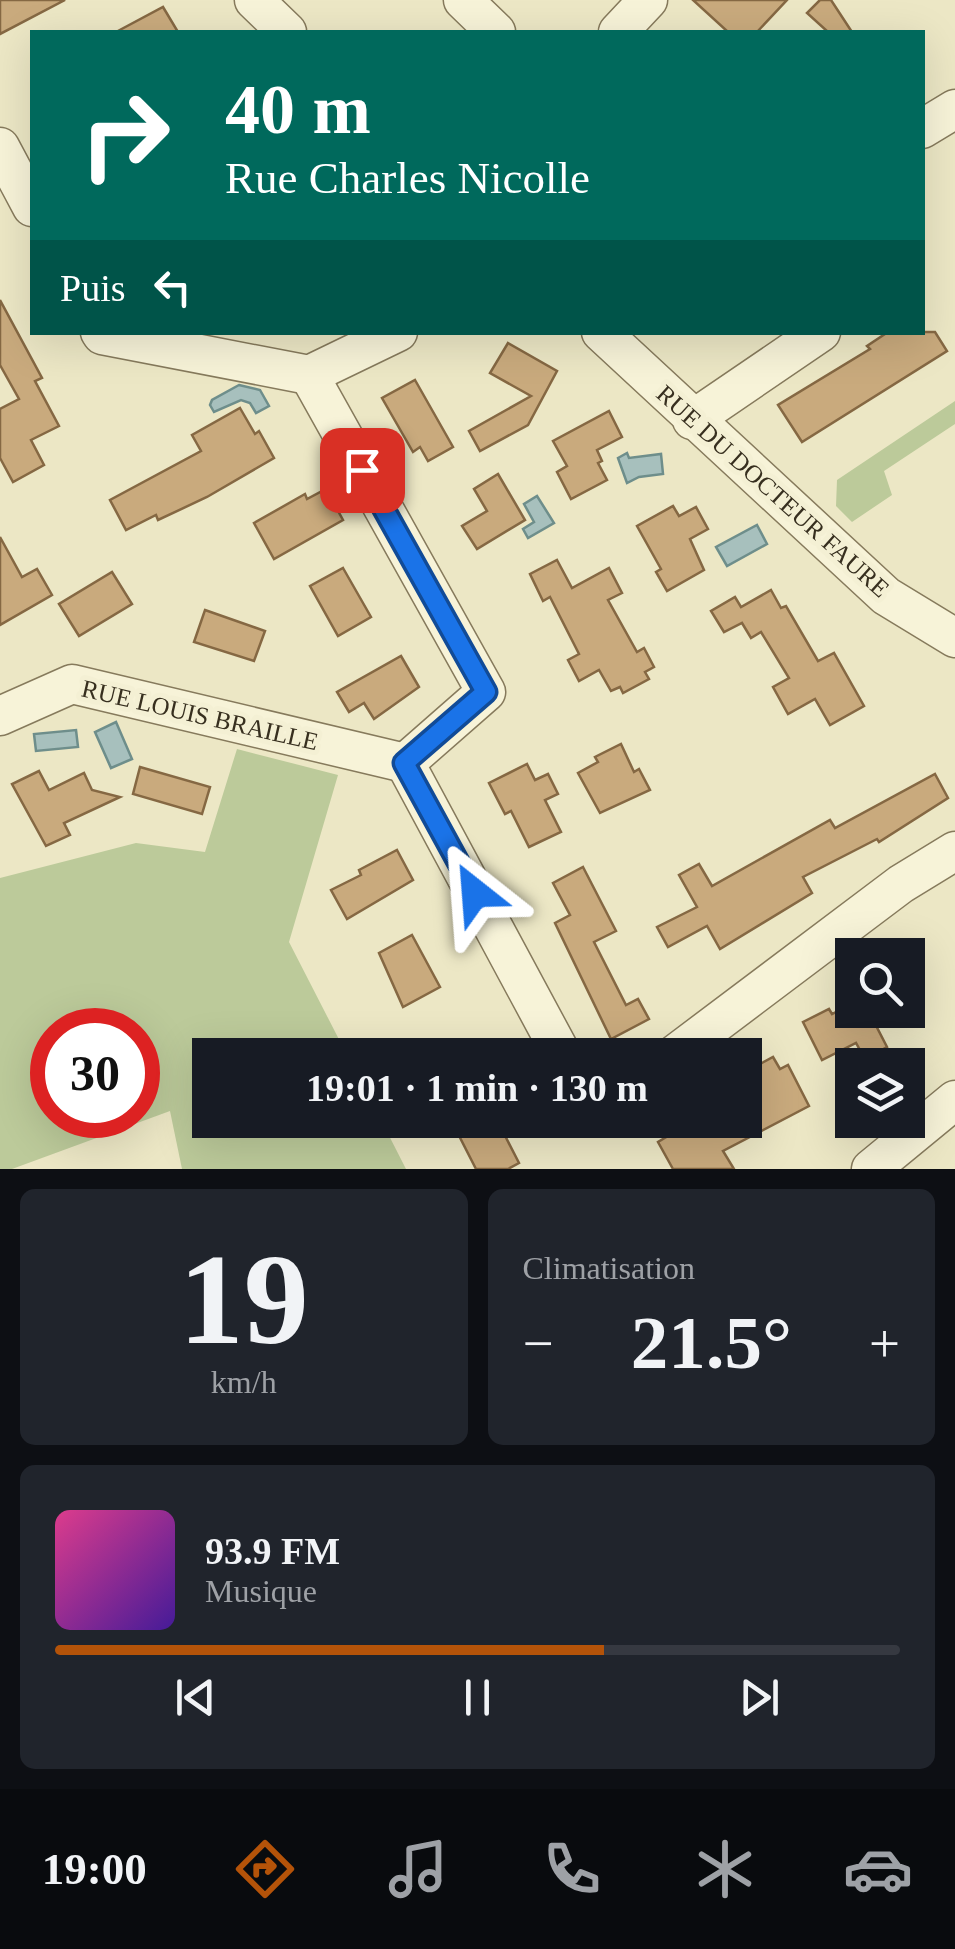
<!DOCTYPE html>
<html lang="fr">
<meta charset="utf-8">
<style>
body{margin:0;font-family:"Times New Roman",serif;background:#20242c;color:#f1f3f6;height:100vh;display:flex;flex-direction:column;font-size:38px;white-space:nowrap}
*{box-sizing:border-box;margin:0}
p{font-size:32px;color:#9ea1a6}
.icon{flex:none;width:55px;height:55px;fill:none;stroke:currentColor;stroke-width:2;stroke-linecap:round;stroke-linejoin:round}
.map{position:relative;height:1169px;overflow:hidden}
.sheet{display:flex;flex-direction:column;gap:20px;padding:20px;background:#0d0f14;flex:1}
.sheet>*{flex:none}
.hud{position:absolute;left:30px;top:30px;width:895px;height:305px;border-radius:0px;box-shadow:0 10px 40px #0002;background:#00695c;color:#fff;overflow:hidden}
.buttons{position:absolute;left:835px;top:938px;display:grid;gap:20px}
.buttons a{display:grid;place-items:center;width:90px;height:90px;border-radius:0px;background:#171b24;box-shadow:0 10px 40px #0002;font-size:50px}
.speed{position:absolute;left:30px;top:1008px;display:flex;gap:20px;font-size:50px;font-weight:700;text-align:center}
.speed>*{display:grid;place-content:center;width:130px;height:130px;border-radius:50%;background:#171b24;box-shadow:0 10px 40px #0002;line-height:1}
.speed .limit{border:15px solid #d22;background:#fff;color:#111}
.pin{position:absolute;display:grid;place-items:center;width:85px;height:85px;color:#fff;margin:-42px;border-radius:20px;box-shadow:0 5px 15px #0006}
.me{position:absolute;width:110px;margin:-55px;rotate:332deg;stroke-linejoin:round;filter:drop-shadow(0 0 8px #0008)}
.turn{display:flex;align-items:center;gap:35px;height:210px;padding:0 30px;font-size:45px}
.turn .icon{width:130px;height:130px;stroke-width:2.5}
.turn b{display:block;font-size:70px;line-height:85px}
.then{display:flex;align-items:center;height:95px;padding:0 30px;background:#0003;gap:20px;font-size:38px}
.big{font-size:75px;font-weight:700;line-height:1.1}
.sheet .tile{flex:1;display:flex;flex-direction:column;justify-content:center;gap:15px;min-width:0;padding:0 35px;border-radius:15px;background:#20242c}
.sheet .dial{align-items:center;gap:0}
.dial b{font-size:130px;line-height:1}
.song{display:flex;align-items:center;gap:30px}
.cover{width:120px;height:120px;border-radius:15px;background:linear-gradient(135deg,hsl(330 70% 55%),hsl(260 70% 35%))}
.played{height:10px;border-radius:5px;background:linear-gradient(90deg,#b45309 65%,#363941 65%)}
.keys{display:flex;justify-content:space-around;direction:ltr}
.heat{display:flex;justify-content:space-between;align-items:center;font-size:55px;direction:ltr}
.sheet .tiles{flex:1;display:grid;gap:20px;grid-template-columns:1fr 1fr}
.tile:last-child{grid-column:span 2}
.trip{position:absolute;left:192px;top:1038px;width:570px;height:100px;border-radius:0px;background:#171b24;box-shadow:0 10px 40px #0002;font-weight:700;line-height:100px;text-align:center}
.menu{display:flex;height:160px;justify-content:space-around;align-items:center;background:#090b0e;color:#9ea1a6}
.menu .icon{width:70px;height:70px}
.menu .on{color:#b45309}
.menu b{font-size:45px;color:#f1f3f6}
.map>svg:first-child{display:block}
.green{fill:#bcca9a;fill-rule:evenodd}
.water{fill:#a7c0bd;stroke:#6e8e8b;stroke-width:2.5}
.building{fill:#c9aa7d;stroke:#856843;stroke-width:2.5}
.lines{fill:none;stroke-linecap:round;stroke-linejoin:round}
.minor-casing{stroke:#867a5c;stroke-width:41}
.minor{stroke:#f7f3d8;stroke-width:38}
.route-casing{stroke:#114b97;stroke-width:25}
.route{stroke:#1a73e8;stroke-width:18}
.labels{text-anchor:middle;dominant-baseline:central;stroke-width:10;stroke-linejoin:round;paint-order:stroke}
.street-label{font-size:25px;fill:#372f1f;stroke:#f4f0d4}
</style>
<div class="map">
<svg width="955" height="1169" viewBox="0 0 955 1169">
<rect width="100%" height="100%" fill="#ece7c5"/>
<g class="green">
<path d="M 955,401 L 955,424 L 884,471 L 892,495 L 852,522 L 836,506 L 837,480 Z"/>
<path d="M 237,749 L 338,775 L 289,942 L 347,1055 L 210,1055 L 210,1120 L 381,1120 L 406,1169 L 182,1169 L 170,1111 L 12,1169 L 0,1169 L 0,878 L 136,843 L 205,852 ZM 52,1030 L 138,1030 L 138,1115 L 52,1115 Z"/>
</g>
<g class="water">
<path d="M 239,385 L 260,390 L 269,406 L 256,413 L 250,403 L 241,400 L 214,412 L 210,405 L 212,400 Z"/>
<path d="M 627,453 L 629,458 L 661,454 L 663,474 L 639,477 L 627,483 L 618,458 Z"/>
<path d="M 537,496 L 554,523 L 528,538 L 523,529 L 534,522 L 524,504 Z"/>
<path d="M 757,525 L 767,544 L 727,566 L 716,547 Z"/>
<path d="M 116,722 L 132,759 L 111,768 L 95,732 Z"/>
<path d="M 76,730 L 78,747 L 36,751 L 34,734 Z"/>
</g>
<g class="building">
<path d="M 0,0 L 65,0 L 0,34 Z"/>
<path d="M 693,0 L 787,0 L 757,32 L 728,32 Z"/>
<path d="M 820,0 L 831,0 L 852,32 L 828,32 L 807,13 Z"/>
<path d="M 163,7 L 178,32 L 116,32 Z"/>
<path d="M 0,300 L 42,378 L 35,381 L 59,426 L 31,440 L 44,465 L 13,482 L 0,458 L 0,409 L 19,399 L 0,365 Z"/>
<path d="M 888,332 L 935,332 L 947,351 L 802,442 L 778,405 L 870,349 L 867,346 Z"/>
<path d="M 508,343 L 557,371 L 528,425 L 480,451 L 469,431 L 531,396 L 490,373 Z"/>
<path d="M 415,380 L 453,447 L 428,461 L 420,447 L 413,452 L 382,398 Z"/>
<path d="M 240,408 L 255,434 L 259,431 L 274,458 L 207,497 L 158,520 L 156,515 L 126,530 L 110,500 L 201,451 L 192,435 Z"/>
<path d="M 609,411 L 622,437 L 597,450 L 602,461 L 598,463 L 607,480 L 571,499 L 557,472 L 567,466 L 553,441 Z"/>
<path d="M 498,474 L 525,520 L 477,549 L 462,526 L 487,511 L 474,489 Z"/>
<path d="M 326,489 L 343,520 L 274,559 L 254,523 L 305,494 L 307,499 Z"/>
<path d="M 673,506 L 679,516 L 696,507 L 708,529 L 690,539 L 704,570 L 667,591 L 656,572 L 661,569 L 637,526 Z"/>
<path d="M 0,537 L 22,577 L 37,569 L 52,595 L 0,625 Z"/>
<path d="M 557,560 L 572,588 L 609,568 L 622,593 L 608,600 L 637,652 L 644,648 L 654,667 L 645,672 L 649,679 L 623,693 L 620,687 L 611,691 L 599,670 L 579,681 L 568,660 L 579,654 L 550,597 L 543,601 L 530,574 Z"/>
<path d="M 343,568 L 371,617 L 338,636 L 310,586 Z"/>
<path d="M 112,572 L 132,604 L 79,636 L 59,604 Z"/>
<path d="M 771,590 L 781,608 L 786,606 L 818,661 L 834,653 L 864,706 L 830,725 L 815,699 L 788,714 L 773,687 L 789,678 L 761,632 L 751,638 L 742,623 L 724,632 L 711,611 L 735,597 L 741,607 Z"/>
<path d="M 205,610 L 265,631 L 254,661 L 194,642 Z"/>
<path d="M 401,656 L 419,687 L 374,719 L 364,703 L 349,712 L 337,692 Z"/>
<path d="M 621,744 L 634,772 L 639,769 L 650,790 L 600,813 L 578,773 L 598,762 L 595,757 Z"/>
<path d="M 527,764 L 535,780 L 548,774 L 558,794 L 545,800 L 561,832 L 529,847 L 511,811 L 505,814 L 489,783 Z"/>
<path d="M 140,767 L 210,787 L 202,814 L 133,794 Z"/>
<path d="M 39,771 L 49,790 L 84,773 L 92,790 L 120,797 L 64,823 L 70,835 L 46,846 L 12,784 Z"/>
<path d="M 935,774 L 948,798 L 879,842 L 877,839 L 803,877 L 812,893 L 720,949 L 707,926 L 668,947 L 657,927 L 697,907 L 679,875 L 699,864 L 712,886 L 830,820 L 835,828 Z"/>
<path d="M 397,850 L 413,880 L 347,919 L 331,890 L 361,875 L 359,870 Z"/>
<path d="M 583,867 L 616,931 L 594,942 L 626,1005 L 638,999 L 649,1019 L 611,1039 L 555,923 L 570,915 L 553,883 Z"/>
<path d="M 412,935 L 440,987 L 403,1007 L 379,953 Z"/>
<path d="M 829,1009 L 832,1014 L 840,1010 L 868,1010 L 887,1047 L 865,1059 L 856,1043 L 822,1060 L 803,1022 Z"/>
<path d="M 773,1057 L 780,1069 L 788,1065 L 809,1106 L 723,1151 L 734,1169 L 673,1169 L 658,1142 L 695,1120 L 745,1120 L 745,1072 Z"/>
<path d="M 451,1120 L 497,1120 L 519,1163 L 508,1169 L 476,1169 Z"/>
</g>
<g class="lines">
<g class="minor-casing">
<g id="minor">
<path d="M 254,0 L 287,32"/>
<path d="M 463,0 L 496,32"/>
<path d="M 618,32 L 648,0"/>
<path d="M 922,129 L 955,109"/>
<path d="M 0,147 L 32,207"/>
<path d="M 100,332 L 102,335 L 309,375 L 398,332"/>
<path d="M 601,332 L 886,596 L 955,638"/>
<path d="M 309,375 L 486,692 L 405,763 L 562,1055"/>
<path d="M 692,420 L 821,332"/>
<path d="M 0,716 L 72,684 L 405,763"/>
<path d="M 674,1055 L 901,884 L 955,851"/>
<path d="M 871,1169 L 955,1100"/>
</g>
</g>
<use href="#minor" class="minor"/>
</g>
<g class="lines">
<g class="route-casing">
<path id="route" d="M 362,470 L 486,692 L 404,763 L 475,893"/>
</g>
<use href="#route" class="route"/>
</g>
<g class="labels">
<g class="street-label">
<text transform="translate(773 491) rotate(42)">RUE DU DOCTEUR FAURE</text>
<text transform="translate(200 715) rotate(13)">RUE LOUIS BRAILLE</text>
</g>
</g>
</svg>
<div class="buttons">
<a><svg class="icon" aria-label="search" viewBox="0 0 24 24"><circle cx="10" cy="10" r="6"/><path d="M15 15l6 6"/></svg></a>
<a><svg class="icon" aria-label="layers" viewBox="0 0 24 24"><path d="M12 4l9 5-9 5-9-5zM3 14l9 5 9-5"/></svg></a>
</div>
<div class="speed"><div class="limit">30</div></div>
<div class="pin" style="left:362px;top:470px;background:#d93025"><svg class="icon" aria-label="arrive" viewBox="0 0 24 24"><path d="M6 21V4h12l-3 4 3 4H6"/></svg></div>
<svg class="me" style="left:475px;top:893px" viewBox="-20 -20 40 40"><path d="M0-17L14 15 0 8-14 15z" fill="#1a73e8" stroke="#fff" stroke-width="4"/></svg>
<div class="trip">19:01 · 1 min · 130 m</div>
<div class="hud">
<div class="turn"><svg class="icon" aria-label="right" viewBox="0 0 24 24"><path d="M7 20v-9h11M14 6l5 5-5 5"/></svg><div><b>40 m</b>Rue Charles Nicolle</div></div>
<div class="then">Puis<svg class="icon" aria-label="left" viewBox="0 0 24 24"><path d="M17 20v-9H6M10 6l-5 5 5 5"/></svg></div>
</div>
</div>
<section class="sheet">
<div class="tiles">
<div class="tile dial"><b>19</b><p>km/h</p></div>
<div class="tile"><p>Climatisation</p>
<div class="heat"><a>−</a><b class="big">21.5°</b><a>+</a></div>
</div>
<div class="tile">
<div class="song"><i class="cover"></i><div><b>93.9 FM</b><p>Musique</p></div></div>
<div class="played"></div>
<div class="keys"><svg class="icon" aria-label="previous" viewBox="0 0 24 24"><path d="M18 5L8 12l10 7zM5 5v14"/></svg><svg class="icon" aria-label="pause" viewBox="0 0 24 24"><path d="M8 5v14M16 5v14"/></svg><svg class="icon" aria-label="next" viewBox="0 0 24 24"><path d="M6 5l10 7-10 7zM19 5v14"/></svg></div>
</div>
</div>
</section>
<nav class="menu">
<b>19:00</b>
<svg class="icon on" aria-label="directions" viewBox="0 0 24 24"><path d="M12 3l9 9-9 9-9-9zM9 14v-3h6M13 9l2 2-2 2"/></svg>
<svg class="icon" aria-label="music" viewBox="0 0 24 24"><path d="M9 18V5l10-2v13"/><circle cx="6" cy="18" r="3"/><circle cx="16" cy="16" r="3"/></svg>
<svg class="icon" aria-label="phone" viewBox="0 0 24 24"><path d="M5 4h4l2 5-3 2q2 4 5 5l2-3 5 2v4C11 20 4 13 5 4z"/></svg>
<svg class="icon" aria-label="climate" viewBox="0 0 24 24"><path d="M12 3v18M4 7l16 10M4 17L20 7"/></svg>
<svg class="icon" aria-label="car" viewBox="0 0 24 24"><path d="M5 17H2v-5l4-1 3-4h7l3 4 3 1v5h-3M9 17h6M6 11h13"/><circle cx="7" cy="17" r="2"/><circle cx="17" cy="17" r="2"/></svg>
</nav>
